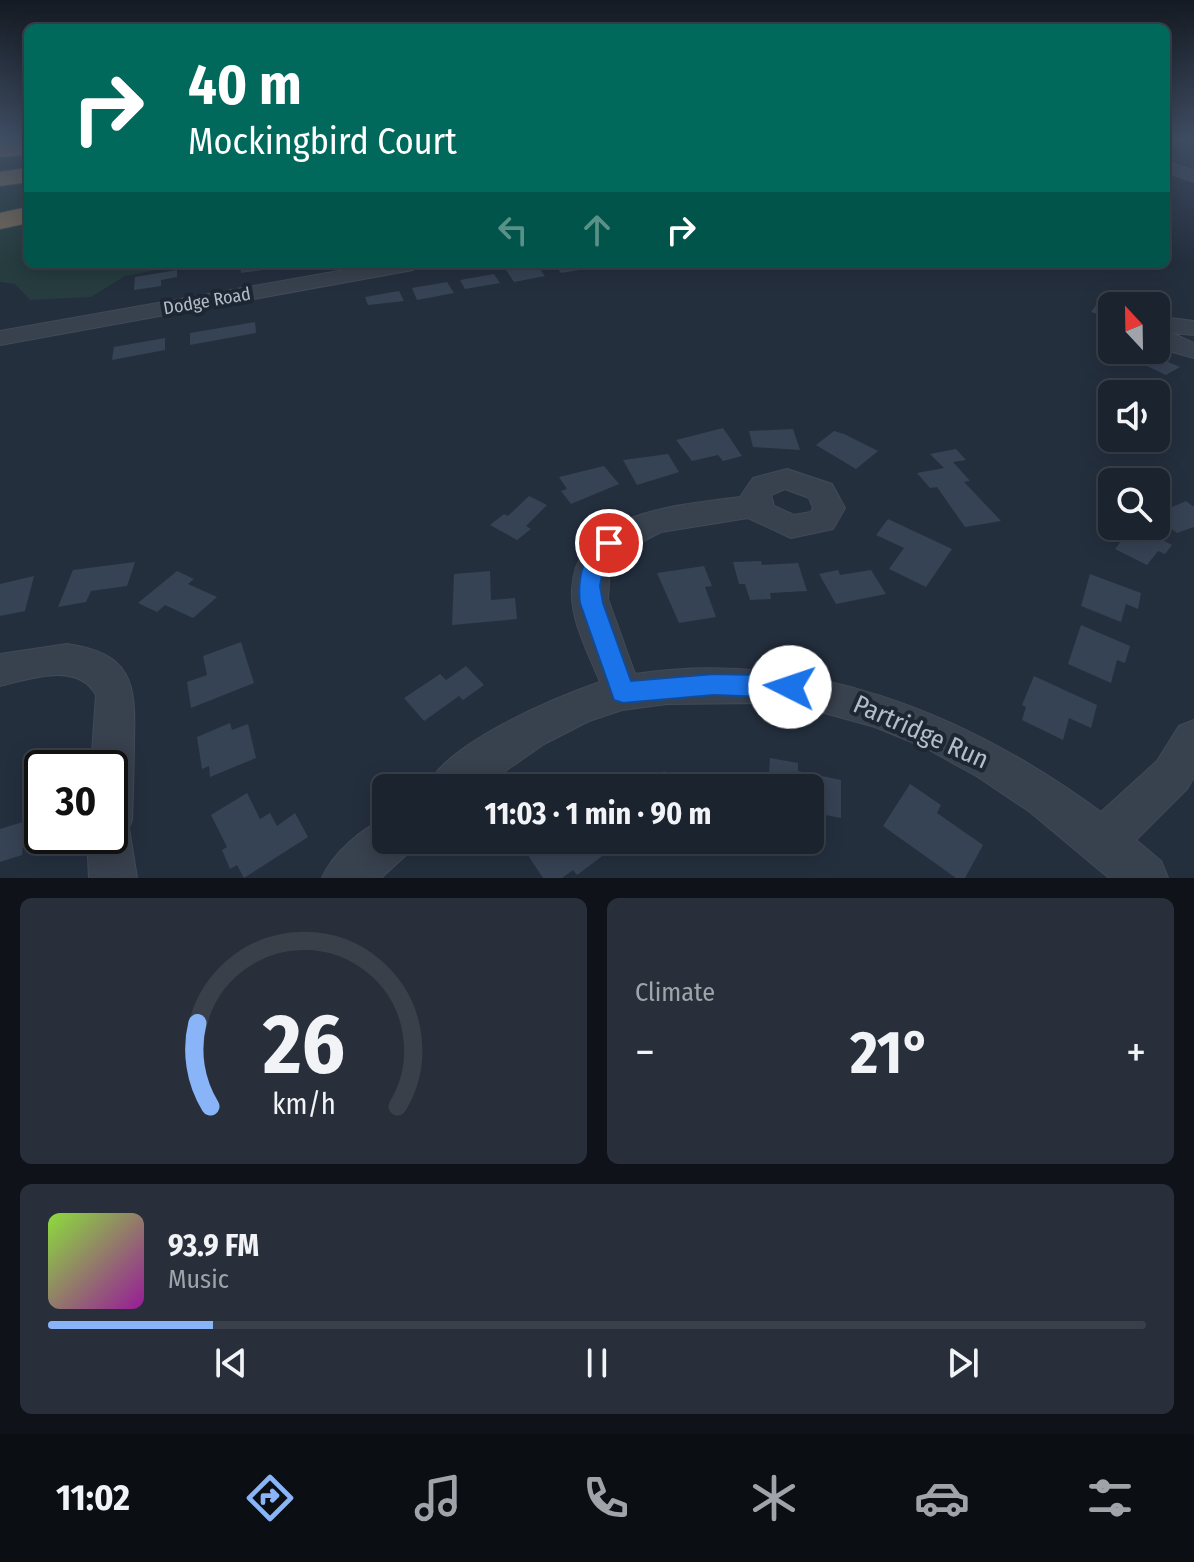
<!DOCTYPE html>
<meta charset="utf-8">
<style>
body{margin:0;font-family:"Fira Sans Condensed",sans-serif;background:#282f3a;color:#f1f3f6;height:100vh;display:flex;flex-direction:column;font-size:30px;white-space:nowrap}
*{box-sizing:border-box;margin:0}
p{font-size:26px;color:#a0a4aa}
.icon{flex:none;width:44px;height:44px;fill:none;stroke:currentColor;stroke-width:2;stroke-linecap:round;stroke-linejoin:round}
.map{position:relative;height:878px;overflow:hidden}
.drawer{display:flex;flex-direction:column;gap:20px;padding:20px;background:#0f1319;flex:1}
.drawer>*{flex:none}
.top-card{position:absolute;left:24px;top:24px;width:1146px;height:244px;border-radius:12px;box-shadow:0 4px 20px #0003,0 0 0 2px #39404a;background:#00695c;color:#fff;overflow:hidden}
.needle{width:52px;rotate:338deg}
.tools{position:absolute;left:1098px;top:292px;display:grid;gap:16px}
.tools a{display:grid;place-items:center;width:72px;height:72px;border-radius:12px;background:#1b232e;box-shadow:0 4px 20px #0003,0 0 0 2px #39404a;font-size:40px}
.speed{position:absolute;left:24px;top:750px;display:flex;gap:16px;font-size:40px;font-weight:700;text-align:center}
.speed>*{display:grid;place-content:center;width:104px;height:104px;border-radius:50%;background:#1b232e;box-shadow:0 4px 20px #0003,0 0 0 2px #39404a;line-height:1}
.speed .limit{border:4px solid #111;border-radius:12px;background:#fff;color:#111}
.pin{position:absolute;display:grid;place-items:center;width:68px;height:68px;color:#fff;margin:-34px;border:4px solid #fff;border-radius:50%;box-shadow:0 2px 8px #0007}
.me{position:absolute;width:88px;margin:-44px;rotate:274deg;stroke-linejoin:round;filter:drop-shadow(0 0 6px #0008)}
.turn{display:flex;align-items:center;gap:28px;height:168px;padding:0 32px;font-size:36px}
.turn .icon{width:104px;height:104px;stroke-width:2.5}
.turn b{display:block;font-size:56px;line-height:68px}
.lanes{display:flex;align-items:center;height:76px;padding:0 32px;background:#0003;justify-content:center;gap:40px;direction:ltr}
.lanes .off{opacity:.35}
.big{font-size:60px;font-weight:700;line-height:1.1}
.drawer .widget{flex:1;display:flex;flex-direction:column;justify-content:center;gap:12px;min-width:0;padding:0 28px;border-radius:12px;background:#282f3a}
.drawer .dial{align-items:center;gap:0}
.dial svg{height:208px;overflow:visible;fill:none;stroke:#39404a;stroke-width:7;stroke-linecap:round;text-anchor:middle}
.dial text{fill:#f1f3f6;stroke:none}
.song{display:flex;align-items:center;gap:24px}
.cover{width:96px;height:96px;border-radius:12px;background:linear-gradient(135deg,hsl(90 70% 55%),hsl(300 70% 35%))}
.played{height:8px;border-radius:4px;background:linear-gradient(90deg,#8ab4f8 15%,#39404a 15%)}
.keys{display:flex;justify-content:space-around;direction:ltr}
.heat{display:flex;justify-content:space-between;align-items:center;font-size:44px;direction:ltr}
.drawer .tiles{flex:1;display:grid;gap:20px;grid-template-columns:1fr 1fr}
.widget:last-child{grid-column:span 2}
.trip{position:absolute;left:372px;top:774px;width:452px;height:80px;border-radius:12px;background:#1b232e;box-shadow:0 4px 20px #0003,0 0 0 2px #39404a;font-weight:700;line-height:80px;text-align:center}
.menu{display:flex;height:128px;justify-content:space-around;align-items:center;background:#0b0e12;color:#a0a4aa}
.menu .icon{width:56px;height:56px}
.menu .current{color:#8ab4f8}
.menu b{font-size:36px;color:#f1f3f6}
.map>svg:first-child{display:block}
.green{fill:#263c3f}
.building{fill:#364354}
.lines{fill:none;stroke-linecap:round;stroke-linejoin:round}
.minor-casing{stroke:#414a57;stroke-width:2}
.highway-casing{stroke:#434c59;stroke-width:2}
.minor{fill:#38414e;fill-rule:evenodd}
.highway{fill:#746855;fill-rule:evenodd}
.route{fill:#1a73e8;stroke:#114b97;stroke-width:2}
.labels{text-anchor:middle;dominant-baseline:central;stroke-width:8;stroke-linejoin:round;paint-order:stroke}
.far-street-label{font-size:18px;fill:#b4bcc9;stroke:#1d2633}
.near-street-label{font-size:26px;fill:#b4bcc9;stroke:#1d2633}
</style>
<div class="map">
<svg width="1194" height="878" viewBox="0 0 1194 878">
<rect width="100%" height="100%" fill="#242f3e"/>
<path class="green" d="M 0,140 L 28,140 L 28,264 L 188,264 L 125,276 L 91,297 L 30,300 L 15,284 L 0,282 Z"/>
<g class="building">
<path d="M 269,264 L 270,269 L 241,273 L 240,265 Z"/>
<path d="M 554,264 L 588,264 L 592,268 L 561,273 Z"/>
<path d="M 537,265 L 545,276 L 514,282 L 506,270 Z"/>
<path d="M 177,270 L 177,277 L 161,280 L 161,286 L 134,290 L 135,277 Z"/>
<path d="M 494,274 L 500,283 L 465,289 L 460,280 Z"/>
<path d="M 447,282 L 454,293 L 417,300 L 412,288 Z"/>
<path d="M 399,291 L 404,301 L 368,305 L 365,297 Z"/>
<path d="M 1154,294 L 1169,307 L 1133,306 L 1123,297 Z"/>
<path d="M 1100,300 L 1112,304 L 1109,318 L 1091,312 Z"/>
<path d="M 255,322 L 256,333 L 190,345 L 190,333 Z"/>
<path d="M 1096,327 L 1112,328 L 1112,344 L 1105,344 Z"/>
<path d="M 165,338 L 165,350 L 112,360 L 114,347 Z"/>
<path d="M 1145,350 L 1159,358 L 1180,367 L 1166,375 L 1130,358 Z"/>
<path d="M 723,428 L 742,456 L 723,461 L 718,455 L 692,461 L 676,440 Z"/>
<path d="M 793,429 L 800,450 L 753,447 L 749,431 Z"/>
<path d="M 834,431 L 844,434 L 878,451 L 856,469 L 816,445 Z"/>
<path d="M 956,449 L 966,460 L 953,462 L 970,481 L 964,482 L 1001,521 L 965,527 L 937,487 L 930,488 L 917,473 L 944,468 L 930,454 Z"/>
<path d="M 668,454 L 679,472 L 637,485 L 623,460 Z"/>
<path d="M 604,466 L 619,484 L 571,504 L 561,491 L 567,489 L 559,477 Z"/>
<path d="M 529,496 L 547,505 L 526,526 L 531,529 L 517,540 L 490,525 L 504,514 L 508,516 Z"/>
<path d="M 1186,501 L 1194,507 L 1194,527 L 1177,533 L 1156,517 L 1156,514 Z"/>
<path d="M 888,519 L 952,549 L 926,587 L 889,569 L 904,548 L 876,535 Z"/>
<path d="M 1128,526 L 1134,526 L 1172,545 L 1165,554 L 1158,551 L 1147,565 L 1115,549 L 1126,535 L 1122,533 Z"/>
<path d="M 761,561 L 762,565 L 798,563 L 807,591 L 770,593 L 771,599 L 750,600 L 745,584 L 739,584 L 733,562 Z"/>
<path d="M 135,562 L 127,586 L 91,591 L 86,602 L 58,607 L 73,570 Z"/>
<path d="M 704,566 L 712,586 L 705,587 L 716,617 L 679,623 L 657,573 Z"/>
<path d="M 838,570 L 840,575 L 871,570 L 886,594 L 836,604 L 819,574 Z"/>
<path d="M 177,571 L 194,579 L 188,584 L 217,597 L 193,618 L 165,605 L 157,612 L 138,603 Z"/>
<path d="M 490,571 L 491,600 L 515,598 L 517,619 L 452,625 L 454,574 Z"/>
<path d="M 1090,574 L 1141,593 L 1138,609 L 1126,604 L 1121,622 L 1081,606 Z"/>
<path d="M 34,576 L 25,611 L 0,616 L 0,584 Z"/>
<path d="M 1081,625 L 1130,646 L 1125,663 L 1117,660 L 1111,683 L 1068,664 Z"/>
<path d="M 241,642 L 254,683 L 191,708 L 187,682 L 207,675 L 203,656 Z"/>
<path d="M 466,666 L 484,685 L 463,700 L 459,696 L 424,721 L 404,698 L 440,674 L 446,680 Z"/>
<path d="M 1034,676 L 1097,705 L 1091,728 L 1069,718 L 1063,740 L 1022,720 L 1026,707 L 1022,705 Z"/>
<path d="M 230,723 L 232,730 L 248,724 L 256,758 L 210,777 L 209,766 L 202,769 L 197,737 Z"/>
<path d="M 770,758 L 798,763 L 798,771 L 841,780 L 841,818 L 810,812 L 810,788 L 768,788 Z"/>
<path d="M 665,771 L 672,788 L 653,788 L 648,776 Z"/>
<path d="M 910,784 L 941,805 L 937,813 L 983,845 L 965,878 L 956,878 L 883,826 Z"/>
<path d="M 247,793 L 260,819 L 270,813 L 277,826 L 295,813 L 308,837 L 244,878 L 237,865 L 230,869 L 222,850 L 227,847 L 211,815 Z"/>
<path d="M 26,821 L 22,855 L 0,862 L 0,829 Z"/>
<path d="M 518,840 L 607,840 L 613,848 L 577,875 L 573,870 L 562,878 L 543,878 Z"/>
</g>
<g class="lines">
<g class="minor-casing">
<g id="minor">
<path d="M 1166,161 L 1194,171 L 1194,182 L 1166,172 Z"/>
<path d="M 378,264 L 423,264 L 413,270 L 0,345 L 0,331 Z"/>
<path d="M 1170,318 L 1194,321 L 1194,335 L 1172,333 L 1194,343 L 1194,358 L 1162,349 L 1156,344 L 1156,323 Z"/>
<path d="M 787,469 L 832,484 L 845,508 L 833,529 L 791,538 L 748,518 L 661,532 L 620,553 L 610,566 L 608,599 L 635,674 C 806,648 966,713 1101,812 L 1157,761 L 1179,726 L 1194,720 L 1194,777 L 1187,789 L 1136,840 L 1161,861 L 1168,878 L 1109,878 L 1030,812 L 978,777 L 924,747 L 875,727 L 821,712 L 759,703 L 667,704 L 622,710 L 589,721 L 544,744 L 481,788 L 426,788 C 446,743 554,698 600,682 C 589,654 570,620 572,589 C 576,510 682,505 740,497 L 753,478 ZM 785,489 L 809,498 L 813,508 L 811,512 L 794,515 L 774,506 L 771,495 Z"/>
<path d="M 67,644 C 131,653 136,682 134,739 C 134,766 133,793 132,820 L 129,828 L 137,878 L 89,878 L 87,836 L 110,836 L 110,768 L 91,768 L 96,695 C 77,661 30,679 0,686 L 0,654 Z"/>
<path d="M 386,818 L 386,840 L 412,840 L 405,856 L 381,878 L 322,878 C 333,853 361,829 386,818 Z"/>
</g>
</g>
<g class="highway-casing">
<g id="highway">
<path d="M 28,141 L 28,155 L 0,157 L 0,143 Z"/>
<path d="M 28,168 L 28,182 L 0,186 L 0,172 Z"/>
<path d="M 28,207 L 28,223 L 0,229 L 0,213 Z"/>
</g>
</g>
<use href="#minor" class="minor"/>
<use href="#highway" class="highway"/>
</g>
<linearGradient id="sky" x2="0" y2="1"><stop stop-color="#141a22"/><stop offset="0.53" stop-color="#3f4d63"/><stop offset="1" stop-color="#3f4d63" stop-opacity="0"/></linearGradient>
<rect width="1194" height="263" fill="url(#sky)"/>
<path class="route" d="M 609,535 L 620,543 L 603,570 L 600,586 L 603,603 L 631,681 L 714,674 L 790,676 L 799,679 L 803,687 L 799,695 L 790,698 L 714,695 L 623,703 L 614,700 L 580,603 C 577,580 584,543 609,535 Z"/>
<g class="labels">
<g class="far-street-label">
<text transform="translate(207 301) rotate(-10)">Dodge Road</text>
</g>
<g class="near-street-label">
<text transform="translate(921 732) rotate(24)">Partridge Run</text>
</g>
</g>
</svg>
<div class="tools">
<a><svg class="needle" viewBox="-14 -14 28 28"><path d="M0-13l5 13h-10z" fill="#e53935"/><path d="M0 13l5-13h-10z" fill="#a0a4aa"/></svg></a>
<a><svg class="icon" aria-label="sound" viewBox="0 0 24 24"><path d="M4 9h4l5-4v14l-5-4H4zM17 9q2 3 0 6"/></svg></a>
<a><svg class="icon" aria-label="search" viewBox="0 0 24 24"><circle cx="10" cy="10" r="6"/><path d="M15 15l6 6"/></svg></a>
</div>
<div class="speed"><div class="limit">30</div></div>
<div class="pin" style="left:609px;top:543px;background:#d93025"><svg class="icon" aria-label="arrive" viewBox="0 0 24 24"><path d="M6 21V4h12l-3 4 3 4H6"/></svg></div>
<svg class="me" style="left:790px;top:687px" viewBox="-20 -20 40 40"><circle r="19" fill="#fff"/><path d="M0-13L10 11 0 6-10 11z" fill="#1a73e8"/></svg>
<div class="trip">11:03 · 1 min · 90 m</div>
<div class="top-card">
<div class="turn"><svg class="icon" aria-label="right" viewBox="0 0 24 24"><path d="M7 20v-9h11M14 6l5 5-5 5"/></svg><div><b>40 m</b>Mockingbird Court</div></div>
<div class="lanes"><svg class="icon off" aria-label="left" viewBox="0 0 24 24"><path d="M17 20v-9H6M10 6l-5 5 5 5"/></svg><svg class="icon off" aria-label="ahead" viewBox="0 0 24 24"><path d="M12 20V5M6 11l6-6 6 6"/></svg><svg class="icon" aria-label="right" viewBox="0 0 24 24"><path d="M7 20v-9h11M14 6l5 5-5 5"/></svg></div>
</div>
</div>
<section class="drawer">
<div class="tiles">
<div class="widget dial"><svg viewBox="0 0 100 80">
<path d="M14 69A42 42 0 1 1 86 69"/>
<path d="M14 69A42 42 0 0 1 9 37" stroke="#8ab4f8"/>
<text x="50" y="56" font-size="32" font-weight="700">26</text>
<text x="50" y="72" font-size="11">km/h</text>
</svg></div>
<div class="widget"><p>Climate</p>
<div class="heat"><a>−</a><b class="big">21°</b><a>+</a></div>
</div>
<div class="widget">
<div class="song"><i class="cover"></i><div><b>93.9 FM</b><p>Music</p></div></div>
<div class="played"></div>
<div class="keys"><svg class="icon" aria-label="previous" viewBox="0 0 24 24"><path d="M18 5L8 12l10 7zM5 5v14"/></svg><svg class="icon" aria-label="pause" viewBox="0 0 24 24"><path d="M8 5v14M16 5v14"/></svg><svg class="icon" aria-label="next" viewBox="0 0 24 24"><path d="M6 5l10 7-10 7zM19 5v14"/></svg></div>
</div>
</div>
</section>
<nav class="menu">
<b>11:02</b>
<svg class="icon current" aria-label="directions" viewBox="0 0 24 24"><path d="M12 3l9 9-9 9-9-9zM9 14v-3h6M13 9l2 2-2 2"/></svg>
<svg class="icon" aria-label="music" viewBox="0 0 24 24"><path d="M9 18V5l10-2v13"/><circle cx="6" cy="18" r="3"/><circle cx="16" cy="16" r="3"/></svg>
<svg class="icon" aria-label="phone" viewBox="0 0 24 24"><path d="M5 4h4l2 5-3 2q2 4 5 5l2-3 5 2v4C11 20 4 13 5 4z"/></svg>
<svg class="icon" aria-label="climate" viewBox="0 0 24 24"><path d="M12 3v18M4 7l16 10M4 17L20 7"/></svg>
<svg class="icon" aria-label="car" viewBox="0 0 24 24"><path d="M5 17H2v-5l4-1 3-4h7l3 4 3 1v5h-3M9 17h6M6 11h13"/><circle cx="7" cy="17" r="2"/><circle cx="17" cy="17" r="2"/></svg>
<svg class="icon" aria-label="filters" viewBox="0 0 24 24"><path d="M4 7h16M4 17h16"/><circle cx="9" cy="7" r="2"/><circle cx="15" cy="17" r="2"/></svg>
</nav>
